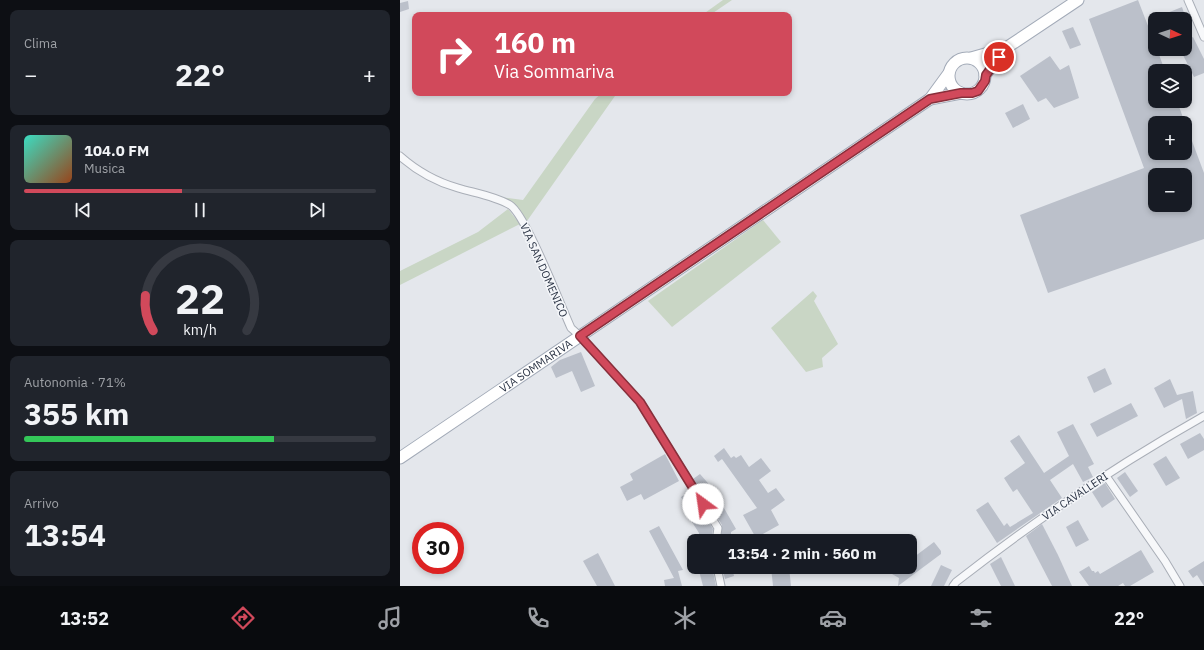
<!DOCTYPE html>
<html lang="it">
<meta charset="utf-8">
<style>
body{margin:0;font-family:"IBM Plex Sans",sans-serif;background:#20242c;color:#f1f3f6;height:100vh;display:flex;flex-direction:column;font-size:15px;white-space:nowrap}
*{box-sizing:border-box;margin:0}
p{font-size:13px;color:#9ea1a6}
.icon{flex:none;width:22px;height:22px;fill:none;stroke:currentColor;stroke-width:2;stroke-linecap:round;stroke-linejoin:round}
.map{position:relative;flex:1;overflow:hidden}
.sheet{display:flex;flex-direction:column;gap:10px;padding:10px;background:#0d0f14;width:400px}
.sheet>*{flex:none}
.hud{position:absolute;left:12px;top:12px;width:380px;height:84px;border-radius:8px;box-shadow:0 2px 6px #0003;background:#d1495b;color:#fff;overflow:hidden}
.needle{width:26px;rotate:94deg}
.tools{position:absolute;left:748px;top:12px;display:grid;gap:8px}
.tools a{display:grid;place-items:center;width:44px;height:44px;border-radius:8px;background:#171b24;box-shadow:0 2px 6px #0003;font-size:20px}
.speed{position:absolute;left:12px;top:522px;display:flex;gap:8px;font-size:20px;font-weight:700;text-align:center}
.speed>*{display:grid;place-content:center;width:52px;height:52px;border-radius:50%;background:#171b24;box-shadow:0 2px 6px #0003;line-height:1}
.speed .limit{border:6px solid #d22;background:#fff;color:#111}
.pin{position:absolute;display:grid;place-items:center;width:34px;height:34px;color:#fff;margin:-17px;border:2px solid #fff;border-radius:50%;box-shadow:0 1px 4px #0007}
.me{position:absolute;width:44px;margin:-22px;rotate:329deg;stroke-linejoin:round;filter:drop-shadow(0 0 3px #0008)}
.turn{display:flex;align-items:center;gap:14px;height:84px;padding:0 16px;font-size:18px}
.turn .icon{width:52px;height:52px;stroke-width:2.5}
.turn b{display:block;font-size:28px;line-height:34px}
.big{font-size:30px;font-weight:800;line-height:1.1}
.sheet .tile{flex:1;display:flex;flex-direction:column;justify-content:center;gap:6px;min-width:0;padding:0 14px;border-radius:8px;background:#20242c}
.sheet .dial{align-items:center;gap:0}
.dial svg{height:104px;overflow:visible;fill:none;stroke:#363941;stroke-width:7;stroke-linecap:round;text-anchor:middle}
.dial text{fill:#f1f3f6;stroke:none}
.song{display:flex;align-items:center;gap:12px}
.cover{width:48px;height:48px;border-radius:6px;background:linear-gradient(135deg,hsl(170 70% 55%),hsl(20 70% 35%))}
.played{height:4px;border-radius:2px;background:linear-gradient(90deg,#d1495b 45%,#363941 45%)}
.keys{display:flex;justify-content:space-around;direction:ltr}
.heat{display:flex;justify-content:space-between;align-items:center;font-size:22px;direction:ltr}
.charge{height:6px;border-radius:3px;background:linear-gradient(90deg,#34c759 71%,#363941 0)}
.trip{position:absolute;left:287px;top:534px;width:230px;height:40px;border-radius:8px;background:#171b24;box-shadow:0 2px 6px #0003;font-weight:800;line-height:40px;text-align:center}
.tabs{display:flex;height:64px;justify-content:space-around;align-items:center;background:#090b0e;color:#9ea1a6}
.tabs .icon{width:28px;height:28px}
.tabs .current{color:#d1495b}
.tabs b{font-size:18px;color:#f1f3f6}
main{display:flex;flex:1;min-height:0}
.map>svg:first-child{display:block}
.green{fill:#c9d6c5}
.building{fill:#bbc0ca;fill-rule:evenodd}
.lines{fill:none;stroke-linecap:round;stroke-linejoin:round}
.minor-casing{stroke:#a9aeb7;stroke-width:9}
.primary-casing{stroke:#a3abb8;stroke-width:13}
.minor{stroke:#f7f8fa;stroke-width:7}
.primary{stroke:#fff;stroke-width:11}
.route-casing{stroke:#882f3b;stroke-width:10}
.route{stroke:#d1495b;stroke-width:7}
.labels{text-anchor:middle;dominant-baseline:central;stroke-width:3;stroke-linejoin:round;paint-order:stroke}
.street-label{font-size:11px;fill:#2b3445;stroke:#f4f6f9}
</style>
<main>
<section class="sheet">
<div class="tile"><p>Clima</p>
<div class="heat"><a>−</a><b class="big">22°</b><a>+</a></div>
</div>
<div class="tile">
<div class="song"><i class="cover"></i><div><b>104.0 FM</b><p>Musica</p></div></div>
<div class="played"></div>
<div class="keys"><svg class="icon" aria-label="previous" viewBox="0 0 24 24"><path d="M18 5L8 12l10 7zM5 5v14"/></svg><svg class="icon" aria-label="pause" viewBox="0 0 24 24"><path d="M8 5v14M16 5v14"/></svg><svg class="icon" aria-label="next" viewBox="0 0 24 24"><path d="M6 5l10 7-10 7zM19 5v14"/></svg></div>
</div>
<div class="tile dial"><svg viewBox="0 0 100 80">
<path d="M14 69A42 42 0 1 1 86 69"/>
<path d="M14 69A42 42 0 0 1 8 42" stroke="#d1495b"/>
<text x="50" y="56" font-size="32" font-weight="700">22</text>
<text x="50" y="72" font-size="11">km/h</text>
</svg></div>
<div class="tile"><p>Autonomia · 71%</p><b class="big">355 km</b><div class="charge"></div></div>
<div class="tile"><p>Arrivo</p><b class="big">13:54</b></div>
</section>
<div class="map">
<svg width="804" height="586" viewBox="0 0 804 586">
<rect width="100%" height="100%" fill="#e4e7ec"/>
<g class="green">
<path d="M 323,0 L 332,0 L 310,15 L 302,15 Z"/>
<path d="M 202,93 L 219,93 L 215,96 L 127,221 L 116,206 L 92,196 L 123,200 L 195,99 Z"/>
<path d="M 108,209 L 120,224 L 0,285 L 0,271 L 78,232 Z"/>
<path d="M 363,220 L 381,242 L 272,327 L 248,301 Z"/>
<path d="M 413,291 L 417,296 L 414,301 L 438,344 L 422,358 L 423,367 L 406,372 L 371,328 Z"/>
</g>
<g class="building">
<path d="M 738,0 L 755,44 L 755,49 L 757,49 L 765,71 L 755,71 L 755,101 L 777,101 L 785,123 L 755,123 L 755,153 L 785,153 L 786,125 L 804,173 L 804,239 L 648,293 L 620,215 L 744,168 L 689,19 ZM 755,175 L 785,175 L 785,205 L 755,205 Z"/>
<path d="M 8,1 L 9,9 L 0,12 L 0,3 Z"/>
<path d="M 782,7 L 786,19 L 770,19 L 767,13 Z"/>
<path d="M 673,27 L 681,45 L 670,49 L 662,31 Z"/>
<path d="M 793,37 L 804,59 L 804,73 L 794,77 L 780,49 L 785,49 L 785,41 Z"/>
<path d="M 650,56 L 660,70 L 669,65 L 679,98 L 654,108 L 646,98 L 638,102 L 620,76 Z"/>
<path d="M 623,104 L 630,119 L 613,128 L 605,113 Z"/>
<path d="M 181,352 L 195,386 L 181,392 L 172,371 L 156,378 L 151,367 L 160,360 Z"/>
<path d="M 705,368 L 712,384 L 694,393 L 687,377 Z"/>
<path d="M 770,379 L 777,395 L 793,391 L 797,413 L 786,419 L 782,399 L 764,408 L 754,388 Z"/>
<path d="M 731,403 L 738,416 L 697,437 L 690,424 Z"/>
<path d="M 673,424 L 694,464 L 688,467 L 693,477 L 683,482 L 673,464 L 650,480 L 662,498 L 597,543 L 576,510 L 588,502 L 604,526 L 607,523 L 610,527 L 633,513 L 617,489 L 613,492 L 604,478 L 625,463 L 610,441 L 619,435 L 644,473 L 669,456 L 657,432 Z"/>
<path d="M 800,433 L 804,439 L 804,450 L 788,459 L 780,444 Z"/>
<path d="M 324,448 L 331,458 L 334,456 L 336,458 L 341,455 L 349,467 L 361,458 L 371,471 L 359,480 L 368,493 L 376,488 L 385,500 L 371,510 L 379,525 L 356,538 L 343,515 L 357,508 L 322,459 L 318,462 L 314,456 Z"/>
<path d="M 265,454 L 279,481 L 244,500 L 241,494 L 227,501 L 220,487 L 233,480 L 230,474 Z"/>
<path d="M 766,456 L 780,478 L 766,486 L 753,464 Z"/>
<path d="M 725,472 L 738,491 L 730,497 L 717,478 Z"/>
<path d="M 300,474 L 313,489 L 336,529 L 331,532 L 331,541 L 321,541 L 322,525 L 293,479 Z"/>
<path d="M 705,483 L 715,499 L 702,508 L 692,492 Z"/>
<path d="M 290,492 L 313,529 L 311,541 L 299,541 L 299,533 L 292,522 L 295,520 L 281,497 Z"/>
<path d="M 678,520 L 689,540 L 676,547 L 666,527 Z"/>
<path d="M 642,524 L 658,555 L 672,586 L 652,586 L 626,536 Z"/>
<path d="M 259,526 L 283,570 L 278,571 L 282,586 L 265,586 L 264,580 L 274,578 L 249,531 Z"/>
<path d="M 384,534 L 385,541 L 369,541 L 368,535 Z"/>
<path d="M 534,542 L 541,551 L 541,554 L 498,586 L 499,578 L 492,574 L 501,567 L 510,567 L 510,560 Z"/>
<path d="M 741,550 L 754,572 L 730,586 L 725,586 L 723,583 L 718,586 L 689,586 L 679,572 L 689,566 L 692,571 L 694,571 L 695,573 L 698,571 L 700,574 Z"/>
<path d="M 198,553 L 215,586 L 197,586 L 183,561 Z"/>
<path d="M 601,557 L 615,586 L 601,586 L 590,564 Z"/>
<path d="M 804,561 L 804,586 L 797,575 L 793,578 L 788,571 Z"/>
<path d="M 541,565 L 552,570 L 544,586 L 531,586 Z"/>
<path d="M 298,567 L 312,567 L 316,586 L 303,586 Z"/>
<path d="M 322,567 L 332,567 L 334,576 L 325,579 Z"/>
<path d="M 371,567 L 389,567 L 391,586 L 373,586 Z"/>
</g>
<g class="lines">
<g class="minor-casing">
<g id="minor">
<path d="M 788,0 L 804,37"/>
<path d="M 0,156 C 17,171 37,182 58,188 C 75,193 95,196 110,205 C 126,215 161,306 171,328 L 180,336 L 240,402 L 318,528 L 316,541"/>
<path d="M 706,476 L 765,561 L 780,586"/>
<path d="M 317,567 L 321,586"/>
<path d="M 553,586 L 556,582 C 634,521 717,465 804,416"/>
</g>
</g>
<g class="primary-casing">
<g id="primary">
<circle cx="567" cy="76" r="18"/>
<path d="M 571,58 L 606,48"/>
<path d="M 585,75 L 606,48 L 678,0"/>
<path d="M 530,99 L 561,93"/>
<path id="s1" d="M 0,458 L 530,99 L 549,73"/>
</g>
</g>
<use href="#minor" class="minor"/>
<use href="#primary" class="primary"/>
</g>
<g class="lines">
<g class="route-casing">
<path id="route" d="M 303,504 L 240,402 L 180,336 L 530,99 L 561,93 L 572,93 L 578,91 L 585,81 L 586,75 L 599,57"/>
</g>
<use href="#route" class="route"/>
</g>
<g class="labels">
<g class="street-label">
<text transform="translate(144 270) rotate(66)">VIA SAN DOMENICO</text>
<text stroke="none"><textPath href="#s1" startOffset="164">VIA SOMMARIVA</textPath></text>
<text transform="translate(675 496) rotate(-34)">VIA CAVALLERI</text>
</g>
</g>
</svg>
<div class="tools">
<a><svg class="needle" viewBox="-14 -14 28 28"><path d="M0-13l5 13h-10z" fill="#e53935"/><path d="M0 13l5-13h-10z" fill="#9ea1a6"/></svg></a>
<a><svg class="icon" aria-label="layers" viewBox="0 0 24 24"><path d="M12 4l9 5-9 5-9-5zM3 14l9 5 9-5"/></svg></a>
<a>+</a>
<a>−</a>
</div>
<div class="speed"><div class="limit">30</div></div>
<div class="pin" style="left:599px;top:57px;background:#d93025"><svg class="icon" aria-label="arrive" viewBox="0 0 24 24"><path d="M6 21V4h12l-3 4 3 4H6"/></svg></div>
<svg class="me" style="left:303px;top:504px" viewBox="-20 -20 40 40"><circle r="19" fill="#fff"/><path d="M0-13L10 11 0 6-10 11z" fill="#d1495b"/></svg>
<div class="trip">13:54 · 2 min · 560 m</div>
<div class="hud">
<div class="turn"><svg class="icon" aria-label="right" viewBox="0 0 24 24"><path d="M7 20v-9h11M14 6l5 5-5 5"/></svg><div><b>160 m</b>Via Sommariva</div></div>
</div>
</div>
</main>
<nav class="tabs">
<b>13:52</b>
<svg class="icon current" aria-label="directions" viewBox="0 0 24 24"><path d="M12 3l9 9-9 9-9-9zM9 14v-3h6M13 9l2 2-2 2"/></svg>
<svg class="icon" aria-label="music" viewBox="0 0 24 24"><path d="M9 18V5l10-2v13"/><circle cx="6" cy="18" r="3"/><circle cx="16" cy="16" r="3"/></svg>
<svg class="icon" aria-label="phone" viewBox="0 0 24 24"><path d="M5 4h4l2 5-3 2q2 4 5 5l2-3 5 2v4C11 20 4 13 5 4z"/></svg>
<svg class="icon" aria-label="climate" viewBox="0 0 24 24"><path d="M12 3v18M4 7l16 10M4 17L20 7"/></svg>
<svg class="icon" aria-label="car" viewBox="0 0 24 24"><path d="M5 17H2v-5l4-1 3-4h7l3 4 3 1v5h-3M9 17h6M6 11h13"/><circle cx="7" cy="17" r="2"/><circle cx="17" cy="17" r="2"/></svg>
<svg class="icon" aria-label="filters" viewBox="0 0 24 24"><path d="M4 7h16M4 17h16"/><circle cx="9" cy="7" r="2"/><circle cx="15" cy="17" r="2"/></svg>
<b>22°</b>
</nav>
